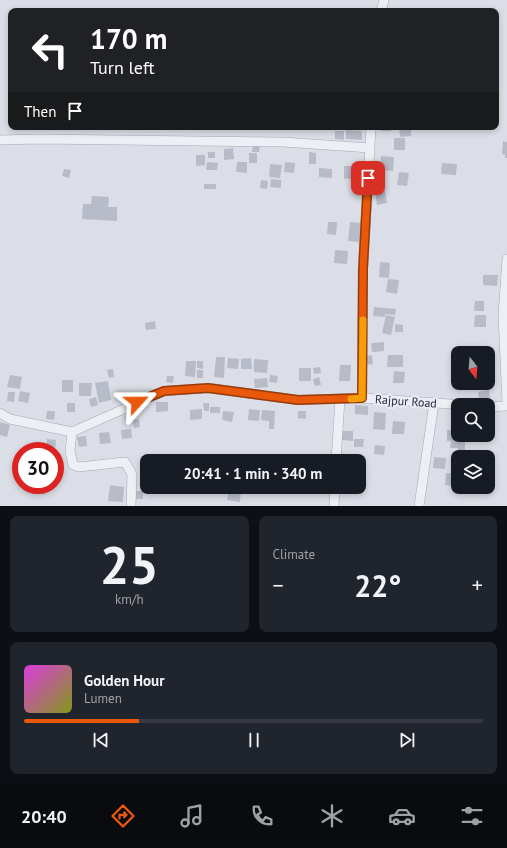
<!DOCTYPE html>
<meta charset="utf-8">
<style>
body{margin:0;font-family:"PT Sans",sans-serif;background:#20242c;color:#f1f3f6;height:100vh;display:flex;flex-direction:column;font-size:15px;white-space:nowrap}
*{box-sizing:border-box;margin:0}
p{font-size:13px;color:#9ea1a6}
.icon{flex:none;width:22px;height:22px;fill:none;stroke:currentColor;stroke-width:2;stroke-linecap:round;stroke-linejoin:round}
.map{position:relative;height:506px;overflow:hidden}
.sheet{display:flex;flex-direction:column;gap:10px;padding:10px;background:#0d0f14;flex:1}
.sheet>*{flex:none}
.banner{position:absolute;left:8px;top:8px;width:491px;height:122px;border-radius:8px;box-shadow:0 2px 6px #0003;background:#202124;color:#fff;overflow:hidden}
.needle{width:26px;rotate:164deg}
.tools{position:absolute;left:451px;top:346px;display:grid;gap:8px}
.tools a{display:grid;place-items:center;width:44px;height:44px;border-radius:8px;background:#171b24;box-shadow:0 2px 6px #0003;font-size:20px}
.speed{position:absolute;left:12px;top:442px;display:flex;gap:8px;font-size:20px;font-weight:700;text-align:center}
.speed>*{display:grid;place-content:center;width:52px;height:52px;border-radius:50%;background:#171b24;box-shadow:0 2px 6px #0003;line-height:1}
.speed .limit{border:6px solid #d22;background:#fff;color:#111}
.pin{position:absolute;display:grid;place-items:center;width:34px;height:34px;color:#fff;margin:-17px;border-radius:8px;box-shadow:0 2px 6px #0006}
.me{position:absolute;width:44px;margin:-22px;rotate:66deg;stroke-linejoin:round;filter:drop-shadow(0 0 3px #0008)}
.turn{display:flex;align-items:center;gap:14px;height:84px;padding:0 16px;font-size:18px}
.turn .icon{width:52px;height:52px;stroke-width:2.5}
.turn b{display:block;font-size:28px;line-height:34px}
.then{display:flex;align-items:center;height:38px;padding:0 16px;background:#0003;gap:8px;font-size:15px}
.big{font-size:30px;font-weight:800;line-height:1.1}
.sheet .tile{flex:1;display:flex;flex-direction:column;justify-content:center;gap:6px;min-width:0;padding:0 14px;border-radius:8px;background:#20242c}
.sheet .dial{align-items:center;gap:0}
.dial b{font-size:52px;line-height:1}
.song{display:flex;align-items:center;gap:12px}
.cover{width:48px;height:48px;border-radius:6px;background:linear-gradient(135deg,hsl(300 70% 55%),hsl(70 70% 35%))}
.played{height:4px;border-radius:2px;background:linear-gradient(90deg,#ea580c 25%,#363941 25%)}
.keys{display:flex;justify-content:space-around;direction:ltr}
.heat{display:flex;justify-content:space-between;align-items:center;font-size:22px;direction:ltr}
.sheet .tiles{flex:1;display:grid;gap:10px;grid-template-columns:1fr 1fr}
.tile:last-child{grid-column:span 2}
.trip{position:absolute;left:140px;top:454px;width:226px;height:40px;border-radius:8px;background:#171b24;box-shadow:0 2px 6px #0003;font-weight:800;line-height:40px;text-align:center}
.dock{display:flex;height:64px;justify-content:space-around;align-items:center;background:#090b0e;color:#9ea1a6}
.dock .icon{width:28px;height:28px}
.dock .active{color:#ea580c}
.dock b{font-size:18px;color:#f1f3f6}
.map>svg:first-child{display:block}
.building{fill:#b8bcc9}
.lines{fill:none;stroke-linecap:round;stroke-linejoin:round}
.street-casing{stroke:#a4a8b3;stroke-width:10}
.street{stroke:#eeeff4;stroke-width:9}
.route-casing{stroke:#983908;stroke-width:10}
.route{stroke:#ea580c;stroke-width:7}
.slow{stroke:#f59e0b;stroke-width:7}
.labels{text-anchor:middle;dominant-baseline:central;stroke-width:4;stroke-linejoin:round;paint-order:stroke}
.street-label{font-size:12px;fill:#25293d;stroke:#eaedf4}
</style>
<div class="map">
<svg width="507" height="506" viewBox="0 0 507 506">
<rect width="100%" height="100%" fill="#dbdee6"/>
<g class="building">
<rect x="381" y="127" width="10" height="4"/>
<path d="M 399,127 L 411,127 L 411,136 L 400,137 Z"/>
<path d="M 346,130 L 362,131 L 362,140 L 346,139 Z"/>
<path d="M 335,131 L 344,131 L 344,140 L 335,139 Z"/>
<rect x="394" y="138" width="11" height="12"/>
<path d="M 503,141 L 507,142 L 507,158 L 505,158 L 505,155 L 502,154 Z"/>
<path d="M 253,145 L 260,145 L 259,152 L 252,152 Z"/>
<path d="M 233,148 L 234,159 L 224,160 L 224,149 Z"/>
<rect x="208" y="152" width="7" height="6"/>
<path d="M 309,152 L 316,153 L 316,164 L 309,164 Z"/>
<rect x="249" y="153" width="8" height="10"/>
<path d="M 196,155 L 205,155 L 205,165 L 196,166 Z"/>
<path d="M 381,156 L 394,157 L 393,171 L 380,170 Z"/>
<path d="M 207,162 L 218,163 L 217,170 L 206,170 Z"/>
<path d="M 237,162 L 247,162 L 247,173 L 236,172 Z"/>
<path d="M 285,162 L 295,163 L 294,173 L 284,172 Z"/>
<path d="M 442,163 L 457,164 L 456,175 L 441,174 Z"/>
<path d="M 270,164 L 282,165 L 280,178 L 269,177 Z"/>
<path d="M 344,166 L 355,166 L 356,178 L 344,179 Z"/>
<path d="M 319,168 L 332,169 L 332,178 L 319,177 Z"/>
<path d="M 64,169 L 71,170 L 69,178 L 62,176 Z"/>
<path d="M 399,172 L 409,173 L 407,186 L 397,185 Z"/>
<path d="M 271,179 L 281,180 L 281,188 L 270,187 Z"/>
<path d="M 261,180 L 268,181 L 267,189 L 260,188 Z"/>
<rect x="204" y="184" width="12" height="5"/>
<path d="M 385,190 L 387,203 L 377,205 L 375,192 Z"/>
<path d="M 92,196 L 109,197 L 108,207 L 117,207 L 117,221 L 82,219 L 83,204 L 91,204 Z"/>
<path d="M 328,222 L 337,222 L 336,235 L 327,234 Z"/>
<path d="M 350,222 L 361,223 L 359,242 L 348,241 Z"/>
<path d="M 335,250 L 348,251 L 347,264 L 334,263 Z"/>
<path d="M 380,262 L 390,263 L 389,278 L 379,277 Z"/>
<path d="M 483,275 L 498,275 L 497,286 L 483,285 Z"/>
<path d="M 388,279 L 399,280 L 397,294 L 386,292 Z"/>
<path d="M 475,301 L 484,301 L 484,311 L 474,311 Z"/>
<path d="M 374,307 L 396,309 L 395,315 L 385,314 L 385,317 L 373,316 Z"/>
<path d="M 386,315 L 395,317 L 391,335 L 382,333 Z"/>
<path d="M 475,315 L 486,315 L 486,327 L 474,327 Z"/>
<path d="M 155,321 L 156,329 L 146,330 L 145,323 Z"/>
<path d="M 395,324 L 403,325 L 403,332 L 395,332 Z"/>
<path d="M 384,342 L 384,351 L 372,352 L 371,343 Z"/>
<path d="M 372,355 L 373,364 L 366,365 L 366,356 Z"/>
<path d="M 388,355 L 403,355 L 403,367 L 387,367 Z"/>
<path d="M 216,357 L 225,357 L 224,378 L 214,377 Z"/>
<path d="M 228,358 L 239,359 L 238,369 L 227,368 Z"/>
<path d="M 251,358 L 252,369 L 241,369 L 241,359 Z"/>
<path d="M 254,359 L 268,360 L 267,373 L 254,372 Z"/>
<path d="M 186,361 L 196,361 L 195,377 L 185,376 Z"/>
<path d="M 197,361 L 203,361 L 203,369 L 197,368 Z"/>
<path d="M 340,365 L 351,365 L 350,381 L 339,381 Z"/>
<path d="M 320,367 L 321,373 L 314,374 L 313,368 Z"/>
<rect x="299" y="368" width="12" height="13"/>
<path d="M 113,369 L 114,377 L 109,378 L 107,370 Z"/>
<rect x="197" y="370" width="6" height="8"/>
<path d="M 394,371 L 405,372 L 404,383 L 393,383 Z"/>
<path d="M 10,375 L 22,377 L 20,389 L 7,387 Z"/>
<path d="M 270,375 L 278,376 L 277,383 L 269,382 Z"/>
<path d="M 167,376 L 174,376 L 173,383 L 166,382 Z"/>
<path d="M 319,377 L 321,385 L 315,386 L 313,379 Z"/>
<path d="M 267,378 L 268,387 L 255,388 L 254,379 Z"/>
<rect x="62" y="380" width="11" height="12"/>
<path d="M 108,381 L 111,400 L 99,403 L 95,383 Z"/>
<path d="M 79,383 L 92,383 L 91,396 L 79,396 Z"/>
<path d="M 489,390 L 490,401 L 480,403 L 478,392 Z"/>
<path d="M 20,391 L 30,393 L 28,403 L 18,401 Z"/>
<path d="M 8,392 L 15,392 L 14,402 L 7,401 Z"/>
<path d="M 96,397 L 98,405 L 91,407 L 89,399 Z"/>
<path d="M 156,402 L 168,402 L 168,411 L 156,412 Z"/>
<rect x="67" y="403" width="8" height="9"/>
<path d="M 203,403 L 209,403 L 209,411 L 204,411 Z"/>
<path d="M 355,405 L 368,406 L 368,415 L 355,414 Z"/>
<rect x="210" y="407" width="10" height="6"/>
<path d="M 202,409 L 202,419 L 190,420 L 190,410 Z"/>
<path d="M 249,409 L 260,410 L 259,421 L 248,420 Z"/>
<path d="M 262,410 L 275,411 L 274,429 L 269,429 L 269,421 L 261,420 Z"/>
<path d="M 47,411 L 55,411 L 54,420 L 46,419 Z"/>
<path d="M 223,411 L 234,412 L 232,422 L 222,420 Z"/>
<path d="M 298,411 L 306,411 L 306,419 L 298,418 Z"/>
<path d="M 374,412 L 386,413 L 385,430 L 373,429 Z"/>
<path d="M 139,419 L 140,427 L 134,428 L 133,420 Z"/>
<path d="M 393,421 L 405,422 L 404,434 L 392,434 Z"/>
<path d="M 0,422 L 10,425 L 7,437 L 0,435 Z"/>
<path d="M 131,429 L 132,438 L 122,439 L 121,430 Z"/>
<path d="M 447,430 L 457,430 L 456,442 L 447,441 Z"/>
<path d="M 342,431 L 353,431 L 353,441 L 342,440 Z"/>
<path d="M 109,432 L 111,443 L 100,444 L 99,433 Z"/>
<path d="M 86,436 L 87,446 L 79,447 L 77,437 Z"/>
<path d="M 47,439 L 56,440 L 55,451 L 46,451 Z"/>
<path d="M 354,439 L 364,439 L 363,447 L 354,447 Z"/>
<path d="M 451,442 L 465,442 L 465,453 L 458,453 L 458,448 L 450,448 Z"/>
<path d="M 375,445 L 385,446 L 384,455 L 374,454 Z"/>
<path d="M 434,457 L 446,458 L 445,469 L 433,468 Z"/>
<path d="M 446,473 L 458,474 L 458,486 L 445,485 Z"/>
<path d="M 110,485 L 124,487 L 123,502 L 108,501 Z"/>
<path d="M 229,488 L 241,489 L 240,502 L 227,500 Z"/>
<rect x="134" y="491" width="9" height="8"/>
</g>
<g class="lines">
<g class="street-casing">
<g id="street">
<path d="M 381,11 L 384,0"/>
<path d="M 0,140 L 39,139 L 283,142 L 370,148"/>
<path d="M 507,259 L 503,315 L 507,403"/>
<path d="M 362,398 L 363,269 L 371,127"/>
<path d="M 488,407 L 507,406"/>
<path d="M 0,413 L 10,419 L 72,432 L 164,391 L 208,388 L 298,400 L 362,398 L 465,405"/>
<path d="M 72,432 L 70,451 L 73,465 L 79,467 L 125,462 L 132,474 L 131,506"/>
<path d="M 336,461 L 340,399"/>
<path d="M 334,506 L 335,487"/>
<path d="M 419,506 L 434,403"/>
</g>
</g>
<use href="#street" class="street"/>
</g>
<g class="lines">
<g class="route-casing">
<path id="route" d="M 137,402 L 164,391 L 208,388 L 298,400 L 362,398 L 363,269 L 368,178"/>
</g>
<use href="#route" class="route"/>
<path class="slow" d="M 351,399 L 362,398 L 363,320"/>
</g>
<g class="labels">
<g class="street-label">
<text transform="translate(406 401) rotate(4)">Rajpur Road</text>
</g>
</g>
</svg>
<div class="tools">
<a><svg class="needle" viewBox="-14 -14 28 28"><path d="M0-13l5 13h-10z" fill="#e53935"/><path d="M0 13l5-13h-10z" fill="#9ea1a6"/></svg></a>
<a><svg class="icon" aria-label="search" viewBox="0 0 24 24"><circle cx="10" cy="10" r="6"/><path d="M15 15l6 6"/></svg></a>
<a><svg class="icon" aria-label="layers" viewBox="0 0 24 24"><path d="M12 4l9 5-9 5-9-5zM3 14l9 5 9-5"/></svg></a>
</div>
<div class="speed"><div class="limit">30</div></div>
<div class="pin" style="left:368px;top:178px;background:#d93025"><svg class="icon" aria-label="arrive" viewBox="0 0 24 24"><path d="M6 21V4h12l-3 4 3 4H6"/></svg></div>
<svg class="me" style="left:137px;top:402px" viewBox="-20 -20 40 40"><path d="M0-17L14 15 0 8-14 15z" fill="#ea580c" stroke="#fff" stroke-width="4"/></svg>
<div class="trip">20:41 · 1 min · 340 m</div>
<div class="banner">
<div class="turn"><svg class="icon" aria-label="left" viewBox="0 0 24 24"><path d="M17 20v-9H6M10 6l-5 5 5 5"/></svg><div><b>170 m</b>Turn left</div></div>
<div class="then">Then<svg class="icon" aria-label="arrive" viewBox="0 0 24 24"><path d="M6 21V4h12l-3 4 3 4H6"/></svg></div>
</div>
</div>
<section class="sheet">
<div class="tiles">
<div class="tile dial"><b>25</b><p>km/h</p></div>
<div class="tile"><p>Climate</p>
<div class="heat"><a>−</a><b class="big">22°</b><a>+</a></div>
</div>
<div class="tile">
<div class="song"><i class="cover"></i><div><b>Golden Hour</b><p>Lumen</p></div></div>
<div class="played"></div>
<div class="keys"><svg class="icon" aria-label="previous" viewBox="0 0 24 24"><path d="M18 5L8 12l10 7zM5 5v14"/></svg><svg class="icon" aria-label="pause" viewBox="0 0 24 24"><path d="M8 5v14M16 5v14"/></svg><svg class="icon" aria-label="next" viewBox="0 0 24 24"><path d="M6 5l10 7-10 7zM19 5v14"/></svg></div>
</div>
</div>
</section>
<nav class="dock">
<b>20:40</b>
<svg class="icon active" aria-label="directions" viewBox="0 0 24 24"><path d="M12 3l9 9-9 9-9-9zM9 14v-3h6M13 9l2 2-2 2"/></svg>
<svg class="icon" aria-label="music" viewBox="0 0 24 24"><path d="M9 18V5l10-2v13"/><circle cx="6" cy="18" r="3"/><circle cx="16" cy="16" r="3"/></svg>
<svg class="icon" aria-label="phone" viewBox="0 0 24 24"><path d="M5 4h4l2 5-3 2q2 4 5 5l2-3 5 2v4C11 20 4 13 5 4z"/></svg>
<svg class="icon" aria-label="climate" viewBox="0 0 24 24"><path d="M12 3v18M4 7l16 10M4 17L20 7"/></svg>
<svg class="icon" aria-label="car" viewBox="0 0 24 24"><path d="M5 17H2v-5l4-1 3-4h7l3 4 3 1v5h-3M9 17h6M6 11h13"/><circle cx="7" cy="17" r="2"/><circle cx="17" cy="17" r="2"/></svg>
<svg class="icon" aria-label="filters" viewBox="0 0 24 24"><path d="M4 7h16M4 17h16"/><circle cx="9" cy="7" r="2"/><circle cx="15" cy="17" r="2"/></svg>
</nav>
